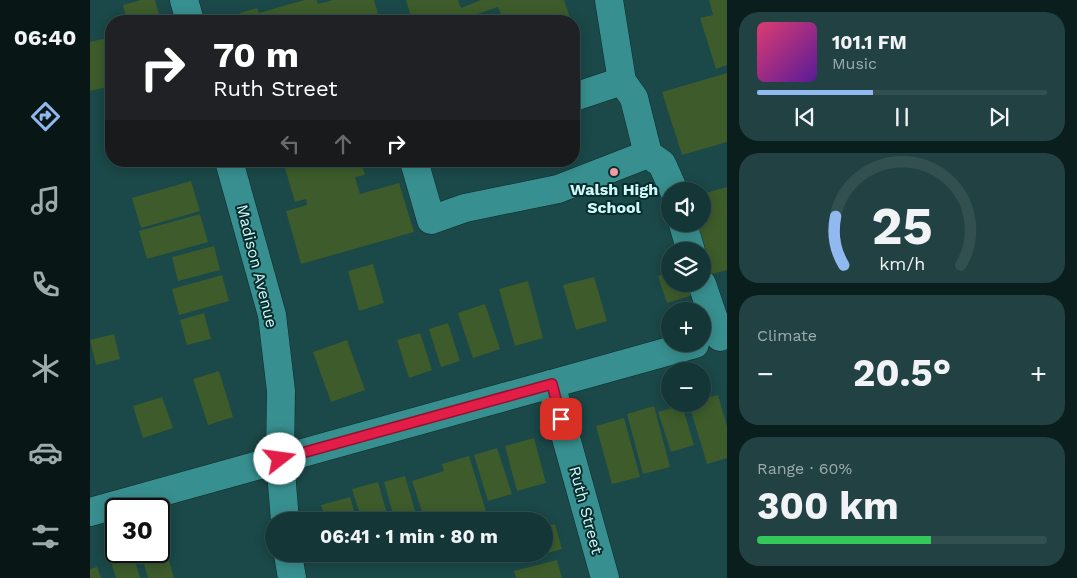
<!DOCTYPE html>
<meta charset="utf-8">
<style>
body{margin:0;font-family:"Work Sans",sans-serif;background:#214142;color:#f1f3f6;height:100vh;display:flex;flex-direction:column;font-size:19px;white-space:nowrap}
*{box-sizing:border-box;margin:0}
p{font-size:16px;color:#9dabad}
.icon{flex:none;width:28px;height:28px;fill:none;stroke:currentColor;stroke-width:2;stroke-linecap:round;stroke-linejoin:round}
.map{position:relative;flex:1;overflow:hidden}
.panel{display:flex;flex-direction:column;gap:12px;padding:12px;background:#0b1e1e;width:350px}
.panel>*{flex:none}
.banner{position:absolute;left:15px;top:15px;width:475px;height:152px;border-radius:20px;box-shadow:0 2px 12px #0003,0 0 0 1px #335051;background:#202124;color:#fff;overflow:hidden}
.fabs{position:absolute;left:571px;top:182px;display:grid;gap:10px}
.fabs a{display:grid;place-items:center;width:50px;height:50px;border-radius:50%;background:#143636;box-shadow:0 2px 12px #0003,0 0 0 1px #335051;font-size:25px}
.speed{position:absolute;left:15px;top:498px;display:flex;gap:10px;font-size:25px;font-weight:700;text-align:center}
.speed>*{display:grid;place-content:center;width:65px;height:65px;border-radius:50%;background:#143636;box-shadow:0 2px 12px #0003,0 0 0 1px #335051;line-height:1}
.speed .limit{border:2px solid #111;border-radius:8px;background:#fff;color:#111}
.pin{position:absolute;display:grid;place-items:center;width:42px;height:42px;color:#fff;margin:-21px;border-radius:10px;box-shadow:0 2px 8px #0006}
.me{position:absolute;width:55px;margin:-28px;rotate:75deg;stroke-linejoin:round;filter:drop-shadow(0 0 4px #0008)}
.turn{display:flex;align-items:center;gap:18px;height:105px;padding:0 25px;font-size:22px}
.turn .icon{width:65px;height:65px;stroke-width:2.5}
.turn b{display:block;font-size:35px;line-height:42px}
.lanes{display:flex;align-items:center;height:48px;padding:0 25px;background:#0003;justify-content:center;gap:25px;direction:ltr}
.lanes .off{opacity:.35}
.big{font-size:38px;font-weight:700;line-height:1.1}
.panel .card{flex:1;display:flex;flex-direction:column;justify-content:center;gap:8px;min-width:0;padding:0 18px;border-radius:20px;background:#214142}
.panel .dial{align-items:center;gap:0}
.dial svg{height:130px;overflow:visible;fill:none;stroke:#335051;stroke-width:7;stroke-linecap:round;text-anchor:middle}
.dial text{fill:#f1f3f6;stroke:none}
.song{display:flex;align-items:center;gap:15px}
.cover{width:60px;height:60px;border-radius:8px;background:linear-gradient(135deg,hsl(340 70% 55%),hsl(270 70% 35%))}
.played{height:5px;border-radius:2px;background:linear-gradient(90deg,#90b9f0 40%,#335051 40%)}
.keys{display:flex;justify-content:space-around;direction:ltr}
.heat{display:flex;justify-content:space-between;align-items:center;font-size:28px;direction:ltr}
.charge{height:8px;border-radius:4px;background:linear-gradient(90deg,#34c759 60%,#335051 0)}
.trip{position:absolute;left:175px;top:512px;width:288px;height:50px;border-radius:25px;background:#143636;box-shadow:0 2px 12px #0003,0 0 0 1px #335051;font-weight:700;line-height:50px;text-align:center}
main{display:flex;flex:1;min-height:0}
.menu{display:flex;flex-direction:column;width:90px;justify-content:space-around;align-items:center;background:#081616;color:#9dabad}
.menu .icon{width:35px;height:35px}
.menu .selected{color:#90b9f0}
.menu b{font-size:22px;color:#f1f3f6}
.map>svg:first-child{display:block}
.building{fill:#3d5b2b}
.lines{fill:none;stroke-linecap:round;stroke-linejoin:round}
.minor-casing{stroke:#112c2c;stroke-width:29}
.minor{stroke:#388f8f;stroke-width:28}
.route-casing{stroke:#92132f;stroke-width:12}
.route{stroke:#e11d48;stroke-width:9}
.poi-dot{fill:#f49aa1;stroke:#072d2d;stroke-width:2}
.labels{text-anchor:middle;dominant-baseline:central;stroke-width:4;stroke-linejoin:round;paint-order:stroke}
.poi-label{font-size:16px;font-weight:bold;fill:#d0f8f8;stroke:#072d2d}
.street-label{font-size:16px;fill:#d0f8f8;stroke:#072d2d}
</style>
<main>
<nav class="menu">
<b>06:40</b>
<svg class="icon selected" aria-label="directions" viewBox="0 0 24 24"><path d="M12 3l9 9-9 9-9-9zM9 14v-3h6M13 9l2 2-2 2"/></svg>
<svg class="icon" aria-label="music" viewBox="0 0 24 24"><path d="M9 18V5l10-2v13"/><circle cx="6" cy="18" r="3"/><circle cx="16" cy="16" r="3"/></svg>
<svg class="icon" aria-label="phone" viewBox="0 0 24 24"><path d="M5 4h4l2 5-3 2q2 4 5 5l2-3 5 2v4C11 20 4 13 5 4z"/></svg>
<svg class="icon" aria-label="climate" viewBox="0 0 24 24"><path d="M12 3v18M4 7l16 10M4 17L20 7"/></svg>
<svg class="icon" aria-label="car" viewBox="0 0 24 24"><path d="M5 17H2v-5l4-1 3-4h7l3 4 3 1v5h-3M9 17h6M6 11h13"/><circle cx="7" cy="17" r="2"/><circle cx="17" cy="17" r="2"/></svg>
<svg class="icon" aria-label="filters" viewBox="0 0 24 24"><path d="M4 7h16M4 17h16"/><circle cx="9" cy="7" r="2"/><circle cx="15" cy="17" r="2"/></svg>
</nav>
<div class="map">
<svg width="637" height="578" viewBox="0 0 637 578">
<rect width="100%" height="100%" fill="#1b4848"/>
<g class="building">
<path d="M 51,0 L 65,0 L 71,21 L 37,21 L 33,5 Z"/>
<path d="M 214,0 L 227,0 L 228,4 L 243,0 L 284,0 L 290,21 L 153,21 L 150,13 L 167,8 L 169,13 Z"/>
<path d="M 316,0 L 368,0 L 371,8 L 391,0 L 474,0 L 481,21 L 414,21 L 408,7 L 373,19 L 373,21 L 322,21 Z"/>
<path d="M 619,0 L 637,0 L 637,65 L 626,69 L 610,18 L 623,15 Z"/>
<path d="M 21,37 L 21,86 L 0,91 L 0,42 Z"/>
<path d="M 637,73 L 637,142 L 592,155 L 572,92 Z"/>
<path d="M 193,161 L 271,161 L 275,175 L 265,177 L 270,194 L 309,183 L 324,232 L 211,264 L 196,211 L 217,205 L 216,199 L 205,202 Z"/>
<path d="M 101,181 L 110,211 L 51,228 L 42,198 Z"/>
<path d="M 637,187 L 637,270 L 615,276 L 612,267 L 612,251 L 600,224 L 612,224 L 612,194 Z"/>
<path d="M 110,214 L 118,242 L 57,259 L 49,231 Z"/>
<path d="M 124,246 L 130,270 L 88,281 L 82,257 Z"/>
<path d="M 283,264 L 294,303 L 269,311 L 258,271 Z"/>
<path d="M 580,273 L 580,284 L 600,284 L 603,295 L 577,303 L 568,276 Z"/>
<path d="M 132,275 L 139,301 L 89,315 L 82,289 Z"/>
<path d="M 504,277 L 517,321 L 486,330 L 473,285 Z"/>
<path d="M 438,281 L 453,338 L 425,346 L 409,289 Z"/>
<path d="M 395,304 L 410,349 L 383,358 L 368,313 Z"/>
<path d="M 114,313 L 121,339 L 97,345 L 90,320 Z"/>
<path d="M 358,323 L 370,361 L 351,367 L 339,329 Z"/>
<path d="M 330,333 L 342,370 L 319,378 L 307,340 Z"/>
<path d="M 24,334 L 30,359 L 6,365 L 0,340 Z"/>
<path d="M 257,340 L 275,390 L 241,402 L 223,352 Z"/>
<path d="M 129,371 L 143,417 L 118,425 L 103,379 Z"/>
<path d="M 628,395 L 637,426 L 637,458 L 617,464 L 599,404 L 612,404 L 612,399 Z"/>
<path d="M 72,397 L 83,428 L 53,438 L 43,406 Z"/>
<path d="M 592,405 L 604,445 L 581,452 L 568,412 Z"/>
<path d="M 564,406 L 580,467 L 553,474 L 537,414 Z"/>
<path d="M 534,418 L 550,477 L 522,484 L 506,426 Z"/>
<path d="M 444,438 L 456,483 L 427,491 L 415,446 Z"/>
<path d="M 407,448 L 422,494 L 398,501 L 384,455 Z"/>
<path d="M 379,456 L 399,521 L 335,521 L 322,481 L 354,471 L 352,464 Z"/>
<path d="M 315,476 L 328,521 L 305,521 L 294,482 Z"/>
<path d="M 288,482 L 299,521 L 272,521 L 262,489 Z"/>
<path d="M 260,497 L 267,521 L 236,521 L 231,505 Z"/>
<path d="M 465,524 L 472,549 L 454,554 L 454,527 Z"/>
<path d="M 73,540 L 84,578 L 58,578 L 50,551 L 69,551 L 69,541 Z"/>
<path d="M 33,551 L 42,551 L 50,578 L 26,578 L 19,555 Z"/>
<path d="M 467,560 L 472,578 L 426,578 L 424,571 Z"/>
<path d="M 7,567 L 11,578 L 0,578 L 0,569 Z"/>
</g>
<g class="lines">
<g class="minor-casing">
<g id="minor">
<path d="M 94,0 L 100,21"/>
<path d="M 519,0 L 532,81 L 544,98 L 558,154 L 572,164 L 584,191"/>
<path d="M 484,97 L 532,81"/>
<path d="M 139,161 L 182,315 L 191,391 L 190,459 L 195,521"/>
<path d="M 324,161 L 341,220 L 375,208 L 468,189 L 558,154"/>
<path d="M 593,224 L 601,251"/>
<path d="M 612,284 L 630,337"/>
<path d="M 461,384 L 515,578"/>
<path d="M 0,512 L 605,344"/>
<path d="M 198,554 L 202,578"/>
</g>
</g>
<use href="#minor" class="minor"/>
</g>
<g class="lines">
<g class="route-casing">
<path id="route" d="M 190,459 L 462,384 L 471,419"/>
</g>
<use href="#route" class="route"/>
</g>
<circle class="poi-dot" cx="524" cy="172" r="5"/>
<g class="labels">
<g class="poi-label">
<text x="524" y="189">Walsh High<tspan x="524" dy="18">School</tspan></text>
</g>
<g class="street-label">
<text transform="translate(167 266) rotate(76)">Madison Avenue</text>
<text transform="translate(496 510) rotate(75)">Ruth Street</text>
</g>
</g>
</svg>
<div class="fabs">
<a><svg class="icon" aria-label="sound" viewBox="0 0 24 24"><path d="M4 9h4l5-4v14l-5-4H4zM17 9q2 3 0 6"/></svg></a>
<a><svg class="icon" aria-label="layers" viewBox="0 0 24 24"><path d="M12 4l9 5-9 5-9-5zM3 14l9 5 9-5"/></svg></a>
<a>+</a>
<a>−</a>
</div>
<div class="speed"><div class="limit">30</div></div>
<div class="pin" style="left:471px;top:419px;background:#d93025"><svg class="icon" aria-label="arrive" viewBox="0 0 24 24"><path d="M6 21V4h12l-3 4 3 4H6"/></svg></div>
<svg class="me" style="left:190px;top:459px" viewBox="-20 -20 40 40"><circle r="19" fill="#fff"/><path d="M0-13L10 11 0 6-10 11z" fill="#e11d48"/></svg>
<div class="trip">06:41 · 1 min · 80 m</div>
<div class="banner">
<div class="turn"><svg class="icon" aria-label="right" viewBox="0 0 24 24"><path d="M7 20v-9h11M14 6l5 5-5 5"/></svg><div><b>70 m</b>Ruth Street</div></div>
<div class="lanes"><svg class="icon off" aria-label="left" viewBox="0 0 24 24"><path d="M17 20v-9H6M10 6l-5 5 5 5"/></svg><svg class="icon off" aria-label="ahead" viewBox="0 0 24 24"><path d="M12 20V5M6 11l6-6 6 6"/></svg><svg class="icon" aria-label="right" viewBox="0 0 24 24"><path d="M7 20v-9h11M14 6l5 5-5 5"/></svg></div>
</div>
</div>
<section class="panel">
<div class="card">
<div class="song"><i class="cover"></i><div><b>101.1 FM</b><p>Music</p></div></div>
<div class="played"></div>
<div class="keys"><svg class="icon" aria-label="previous" viewBox="0 0 24 24"><path d="M18 5L8 12l10 7zM5 5v14"/></svg><svg class="icon" aria-label="pause" viewBox="0 0 24 24"><path d="M8 5v14M16 5v14"/></svg><svg class="icon" aria-label="next" viewBox="0 0 24 24"><path d="M6 5l10 7-10 7zM19 5v14"/></svg></div>
</div>
<div class="card dial"><svg viewBox="0 0 100 80">
<path d="M14 69A42 42 0 1 1 86 69"/>
<path d="M14 69A42 42 0 0 1 9 39" stroke="#90b9f0"/>
<text x="50" y="56" font-size="32" font-weight="700">25</text>
<text x="50" y="72" font-size="11">km/h</text>
</svg></div>
<div class="card"><p>Climate</p>
<div class="heat"><a>−</a><b class="big">20.5°</b><a>+</a></div>
</div>
<div class="card"><p>Range · 60%</p><b class="big">300 km</b><div class="charge"></div></div>
</section>
</main>
